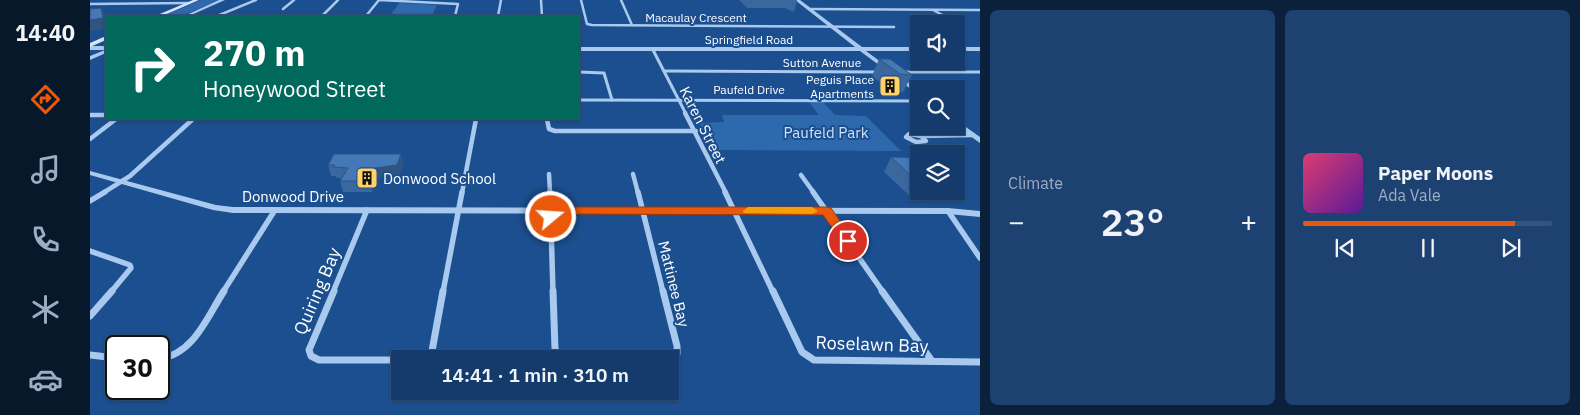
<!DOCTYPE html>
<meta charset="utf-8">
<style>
body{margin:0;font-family:"IBM Plex Sans",sans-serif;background:#1d4271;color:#f1f3f6;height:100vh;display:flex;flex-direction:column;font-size:19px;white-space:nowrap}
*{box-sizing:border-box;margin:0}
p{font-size:16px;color:#9dadc1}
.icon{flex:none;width:28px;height:28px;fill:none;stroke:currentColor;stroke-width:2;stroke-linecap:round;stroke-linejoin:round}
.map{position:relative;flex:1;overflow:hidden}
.panel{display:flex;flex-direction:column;gap:10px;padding:10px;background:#0b203b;width:600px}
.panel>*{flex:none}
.banner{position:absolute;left:15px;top:15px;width:475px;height:105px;border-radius:0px;box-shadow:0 1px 4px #0004,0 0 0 1px #33557e;background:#00695c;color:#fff;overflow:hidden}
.controls{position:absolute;left:820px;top:15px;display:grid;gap:10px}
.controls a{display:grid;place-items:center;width:55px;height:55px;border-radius:0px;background:#143b6b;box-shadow:0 1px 4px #0004,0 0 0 1px #33557e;font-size:25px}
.speed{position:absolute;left:15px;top:335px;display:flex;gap:10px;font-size:25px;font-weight:700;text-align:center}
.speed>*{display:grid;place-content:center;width:65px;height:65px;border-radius:50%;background:#143b6b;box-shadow:0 1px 4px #0004,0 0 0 1px #33557e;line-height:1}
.speed .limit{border:2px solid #111;border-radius:8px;background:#fff;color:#111}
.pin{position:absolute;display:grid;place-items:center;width:42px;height:42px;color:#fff;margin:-21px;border:2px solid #fff;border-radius:50%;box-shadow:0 1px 5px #0007}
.me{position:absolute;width:55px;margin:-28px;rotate:72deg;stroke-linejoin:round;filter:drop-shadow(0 0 4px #0008)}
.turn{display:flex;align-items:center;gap:18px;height:105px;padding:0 15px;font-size:22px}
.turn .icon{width:65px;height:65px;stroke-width:2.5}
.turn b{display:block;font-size:35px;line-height:42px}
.big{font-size:38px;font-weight:600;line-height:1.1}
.panel .card{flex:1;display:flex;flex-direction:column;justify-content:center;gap:8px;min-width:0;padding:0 18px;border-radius:8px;background:#1d4271}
.song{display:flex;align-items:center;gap:15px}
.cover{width:60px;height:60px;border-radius:8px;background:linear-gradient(135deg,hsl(340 70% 55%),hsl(270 70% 35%))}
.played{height:5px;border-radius:2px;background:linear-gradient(90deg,#ea580c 85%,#33557e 85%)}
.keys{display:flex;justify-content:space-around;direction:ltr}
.heat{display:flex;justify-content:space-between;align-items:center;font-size:28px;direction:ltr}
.panel .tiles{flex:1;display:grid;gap:10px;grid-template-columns:repeat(2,1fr)}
.trip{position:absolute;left:301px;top:350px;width:288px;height:50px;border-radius:0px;background:#143b6b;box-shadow:0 1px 4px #0004,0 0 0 1px #33557e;font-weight:600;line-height:50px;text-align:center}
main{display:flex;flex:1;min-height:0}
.tab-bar{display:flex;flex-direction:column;width:90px;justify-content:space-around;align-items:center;background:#08182b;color:#9dadc1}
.tab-bar .icon{width:35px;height:35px}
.tab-bar .selected{color:#ea580c}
.tab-bar b{font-size:22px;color:#f1f3f6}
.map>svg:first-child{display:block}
.green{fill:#2e69ad}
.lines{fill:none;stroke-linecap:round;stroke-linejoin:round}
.minor-far4{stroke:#a9c9ee;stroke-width:2.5}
.minor-far3{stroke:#a9c9ee;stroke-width:3}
.minor-far2{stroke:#a9c9ee;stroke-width:4.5}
.minor-far1{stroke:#a9c9ee;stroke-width:5.5}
.minor{stroke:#a9c9ee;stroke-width:7}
.tertiary{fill:#a9c9ee;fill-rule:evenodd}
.secondary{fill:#d6e6fa;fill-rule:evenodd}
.wall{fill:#3a679d}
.shaded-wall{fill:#305480}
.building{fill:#4478b7;stroke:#305480}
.route{fill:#ea580c;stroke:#983908}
.slow{fill:#f59e0b}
.labels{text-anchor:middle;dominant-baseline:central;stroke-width:4;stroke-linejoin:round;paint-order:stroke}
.far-street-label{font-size:12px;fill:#fff;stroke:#1b4f8f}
.far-poi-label{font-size:12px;fill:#fff;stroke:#1b4f8f;text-anchor:end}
.street-label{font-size:15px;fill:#fff;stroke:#1b4f8f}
.park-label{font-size:15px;fill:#cfe3fa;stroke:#1b4f8f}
.poi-label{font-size:15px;fill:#fff;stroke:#1b4f8f;text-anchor:start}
.near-street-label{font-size:18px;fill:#fff;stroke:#1b4f8f}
</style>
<main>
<nav class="tab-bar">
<b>14:40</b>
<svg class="icon selected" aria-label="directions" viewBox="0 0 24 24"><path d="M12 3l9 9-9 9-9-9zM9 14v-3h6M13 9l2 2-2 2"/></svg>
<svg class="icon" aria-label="music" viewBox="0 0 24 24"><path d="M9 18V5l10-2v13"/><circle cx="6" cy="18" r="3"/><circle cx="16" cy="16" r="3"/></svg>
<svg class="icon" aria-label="phone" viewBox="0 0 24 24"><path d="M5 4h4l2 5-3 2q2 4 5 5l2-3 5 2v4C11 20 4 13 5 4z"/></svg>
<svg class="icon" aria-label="climate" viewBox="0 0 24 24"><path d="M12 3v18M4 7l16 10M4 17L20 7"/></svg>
<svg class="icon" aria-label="car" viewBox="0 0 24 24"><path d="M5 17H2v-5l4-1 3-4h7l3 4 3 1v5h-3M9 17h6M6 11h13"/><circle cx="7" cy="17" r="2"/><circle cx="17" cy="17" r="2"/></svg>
</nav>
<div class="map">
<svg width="890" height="415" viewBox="0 0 890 415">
<rect width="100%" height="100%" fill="#1b4f8f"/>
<g class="green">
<path d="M 111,0 L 129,0 L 91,16 L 72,16 Z"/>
<path d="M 309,3 L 347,5 L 342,16 L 300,16 Z"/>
<path d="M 719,102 L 733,102 L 745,115 L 776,116 L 811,151 L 624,150 L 609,123 L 634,122 L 632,115 L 729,115 Z"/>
</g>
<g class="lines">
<g class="minor-far4">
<path d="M 451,0 L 452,16"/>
<path d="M 491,0 L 497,24 L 502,25 L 804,27"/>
<path d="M 531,0 L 542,25"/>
<path d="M 0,4 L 99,3"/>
<path d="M 193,9 L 204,0"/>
<path d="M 719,9 L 890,10"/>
<path d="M 843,10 L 860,19 L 862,24"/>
<path d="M 127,16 L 166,0"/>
<path d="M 232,16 L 248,0"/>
<path d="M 276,16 L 289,0 L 368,4 L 365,16"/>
<path d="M 408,16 L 411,0"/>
<path d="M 563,49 L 564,51"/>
</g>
<g class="minor-far3">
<path d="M 563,50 L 596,114"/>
<path d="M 574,71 L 791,72"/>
<path d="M 489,72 L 514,73 L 522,100"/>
<path d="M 814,72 L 890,72"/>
<path d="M 489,100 L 829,101"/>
</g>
<g class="minor-far2">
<path d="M 595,113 L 636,193"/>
<path d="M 0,115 L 16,115"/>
<path d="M 457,119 L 459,129 L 465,131 L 606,131"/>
<path d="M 819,134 L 831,136 L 836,141 L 826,142 L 816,137 Z"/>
<path d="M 831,136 L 883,135"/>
<path d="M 0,139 L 26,119"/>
<path d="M 459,174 L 460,193"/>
<path d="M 543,174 L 548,193"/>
<path d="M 711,175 L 724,193"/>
<path d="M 13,193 L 40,176 L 103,119"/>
<path d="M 372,193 L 386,119"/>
</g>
<g class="minor-far1">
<path d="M 460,192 L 463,292"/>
<path d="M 548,192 L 573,292"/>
<path d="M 635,192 L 683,292"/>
<path d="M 723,192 L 793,292"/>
<path d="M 0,201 L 15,192"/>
<path d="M 858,211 L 890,258"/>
<path d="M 0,251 L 40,265 L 41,268 L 21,292"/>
<path d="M 133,292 L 185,210"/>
<path d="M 243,292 L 277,210"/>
<path d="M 353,292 L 372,192"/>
</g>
<g class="minor">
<path d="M 244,291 L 219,350 L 221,356 L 229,360 L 310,360"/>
<path d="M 463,291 L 465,349 L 469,356 L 475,359"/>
<path d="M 573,291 L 587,346 L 587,354 L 579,359"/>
<path d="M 683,291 L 712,352 L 724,360 L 890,362"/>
<path d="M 792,291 L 842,361"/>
<path d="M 0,316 L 22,291"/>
<path d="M 0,355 L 26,358"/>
<path d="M 69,359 C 104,354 117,317 134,291"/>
<path d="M 330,359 L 342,351 L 353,291"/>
</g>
<g class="tertiary">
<path d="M 129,0 L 135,0 L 99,16 L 94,16 Z"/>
<path d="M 705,0 L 710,0 L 772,47 L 829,47 L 829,51 L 776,51 L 799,68 L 799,70 L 797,71 L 770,51 L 489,51 L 489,47 L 765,47 Z"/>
<path d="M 0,46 L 16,46 L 16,53 L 0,60 L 0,56 L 15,50 L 0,50 Z"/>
<rect x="866" y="47" width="24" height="4"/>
<path d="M 807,77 L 811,77 L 829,90 L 829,95 L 807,79 Z"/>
<path d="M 866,120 L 890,137 L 890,143 L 866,126 Z"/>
<path d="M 0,171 L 126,205 L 143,207 L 858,208 L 890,211 L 890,217 L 858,214 L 143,213 L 123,210 L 0,175 Z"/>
</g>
<g class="secondary">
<path d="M 103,0 L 109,0 L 72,16 L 65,16 Z"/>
<path d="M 16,36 L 16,40 L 0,47 L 0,43 Z"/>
</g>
</g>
<g class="wall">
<path d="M 649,0 L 707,0 L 704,12 L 695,8 L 657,8 Z"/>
<path d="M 789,59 L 822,75 L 813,92 L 802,92 L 782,76 Z"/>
<path d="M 311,154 L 313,165 L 309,176 L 287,178 L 282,192 L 253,192 L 250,181 L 252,178 L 246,178 L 246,176 L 241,176 L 238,165 Z"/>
<path d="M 801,157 L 829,158 L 829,191 L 845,191 L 841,197 L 820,196 L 794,172 Z"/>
</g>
<g class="shaded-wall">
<path d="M 11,8 L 16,18 L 16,29 L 0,31 L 0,20 Z"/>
<path d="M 311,154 L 313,165 L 309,176 L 287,178 L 282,192 L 279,181 L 285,168 Z"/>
</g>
<g class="building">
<path d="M 11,8 L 13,18 L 0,20 L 0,9 Z"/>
<path d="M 789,59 L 800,59 L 822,75 L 810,74 Z"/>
<path d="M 244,154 L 311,154 L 307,165 L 285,168 L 279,181 L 250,181 L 258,168 L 243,167 L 245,165 L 238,165 Z"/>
<path d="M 801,157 L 829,158 L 829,182 L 828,182 Z"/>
</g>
<path class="route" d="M 461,207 L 737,207 L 741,208 L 764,241 L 758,245 L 754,244 L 733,215 L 467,214 L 465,219 L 461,220 L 455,217 L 455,211 Z"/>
<path class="slow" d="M 658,207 L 722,207 L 728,211 L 722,214 L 654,213 L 653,211 Z"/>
<defs>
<g id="building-square" transform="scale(1.125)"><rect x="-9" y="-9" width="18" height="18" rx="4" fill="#ffd166" stroke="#1b4f8f"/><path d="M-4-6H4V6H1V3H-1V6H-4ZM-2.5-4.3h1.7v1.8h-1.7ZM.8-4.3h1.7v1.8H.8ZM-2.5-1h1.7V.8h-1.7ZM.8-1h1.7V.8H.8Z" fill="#111"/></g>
</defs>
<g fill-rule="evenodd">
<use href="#building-square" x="800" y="86"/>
<use href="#building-square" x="277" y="178"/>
</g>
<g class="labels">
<g class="far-street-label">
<text x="606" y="17">Macaulay Crescent</text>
<text x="659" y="39">Springfield Road</text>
<text x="732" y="62">Sutton Avenue</text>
<text x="659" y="89">Paufeld Drive</text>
</g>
<g class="far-poi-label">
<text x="784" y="79">Peguis Place<tspan x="784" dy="14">Apartments</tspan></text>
</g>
<g class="street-label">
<text transform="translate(613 125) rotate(63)">Karen Street</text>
<text x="203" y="196">Donwood Drive</text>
<text transform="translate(584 284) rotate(76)">Mattinee Bay</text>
</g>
<g class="park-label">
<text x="736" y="132">Paufeld Park</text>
</g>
<g class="poi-label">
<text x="293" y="178">Donwood School</text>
</g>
<g class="near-street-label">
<text transform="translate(227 291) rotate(-67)">Quiring Bay</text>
<text transform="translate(782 344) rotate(2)">Roselawn Bay</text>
</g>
</g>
</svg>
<div class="controls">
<a><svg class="icon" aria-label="sound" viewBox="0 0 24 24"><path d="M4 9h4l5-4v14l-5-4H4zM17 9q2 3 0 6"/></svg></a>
<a><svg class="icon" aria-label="search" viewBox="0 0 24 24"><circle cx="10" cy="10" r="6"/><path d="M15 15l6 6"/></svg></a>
<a><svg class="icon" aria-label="layers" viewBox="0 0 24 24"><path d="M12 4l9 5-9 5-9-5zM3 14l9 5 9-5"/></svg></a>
</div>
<div class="speed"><div class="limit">30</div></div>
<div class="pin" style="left:758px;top:241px;background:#d93025"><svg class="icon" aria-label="arrive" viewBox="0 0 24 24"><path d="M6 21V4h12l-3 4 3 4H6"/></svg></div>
<svg class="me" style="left:461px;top:217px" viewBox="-20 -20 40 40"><circle r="17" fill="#ea580c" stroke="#fff" stroke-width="3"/><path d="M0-11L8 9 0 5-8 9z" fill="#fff"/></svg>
<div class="trip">14:41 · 1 min · 310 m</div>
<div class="banner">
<div class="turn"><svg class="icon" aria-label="right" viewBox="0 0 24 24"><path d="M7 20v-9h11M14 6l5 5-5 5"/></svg><div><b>270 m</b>Honeywood Street</div></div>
</div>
</div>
<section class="panel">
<div class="tiles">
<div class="card"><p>Climate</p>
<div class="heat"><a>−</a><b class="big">23°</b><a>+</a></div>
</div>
<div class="card">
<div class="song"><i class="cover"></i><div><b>Paper Moons</b><p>Ada Vale</p></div></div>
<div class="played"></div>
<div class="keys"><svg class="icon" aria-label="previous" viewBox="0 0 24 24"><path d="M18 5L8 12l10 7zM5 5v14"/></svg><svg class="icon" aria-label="pause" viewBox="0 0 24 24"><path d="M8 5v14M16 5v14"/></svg><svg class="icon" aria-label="next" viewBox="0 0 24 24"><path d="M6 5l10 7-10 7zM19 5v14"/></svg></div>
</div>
</div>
</section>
</main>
